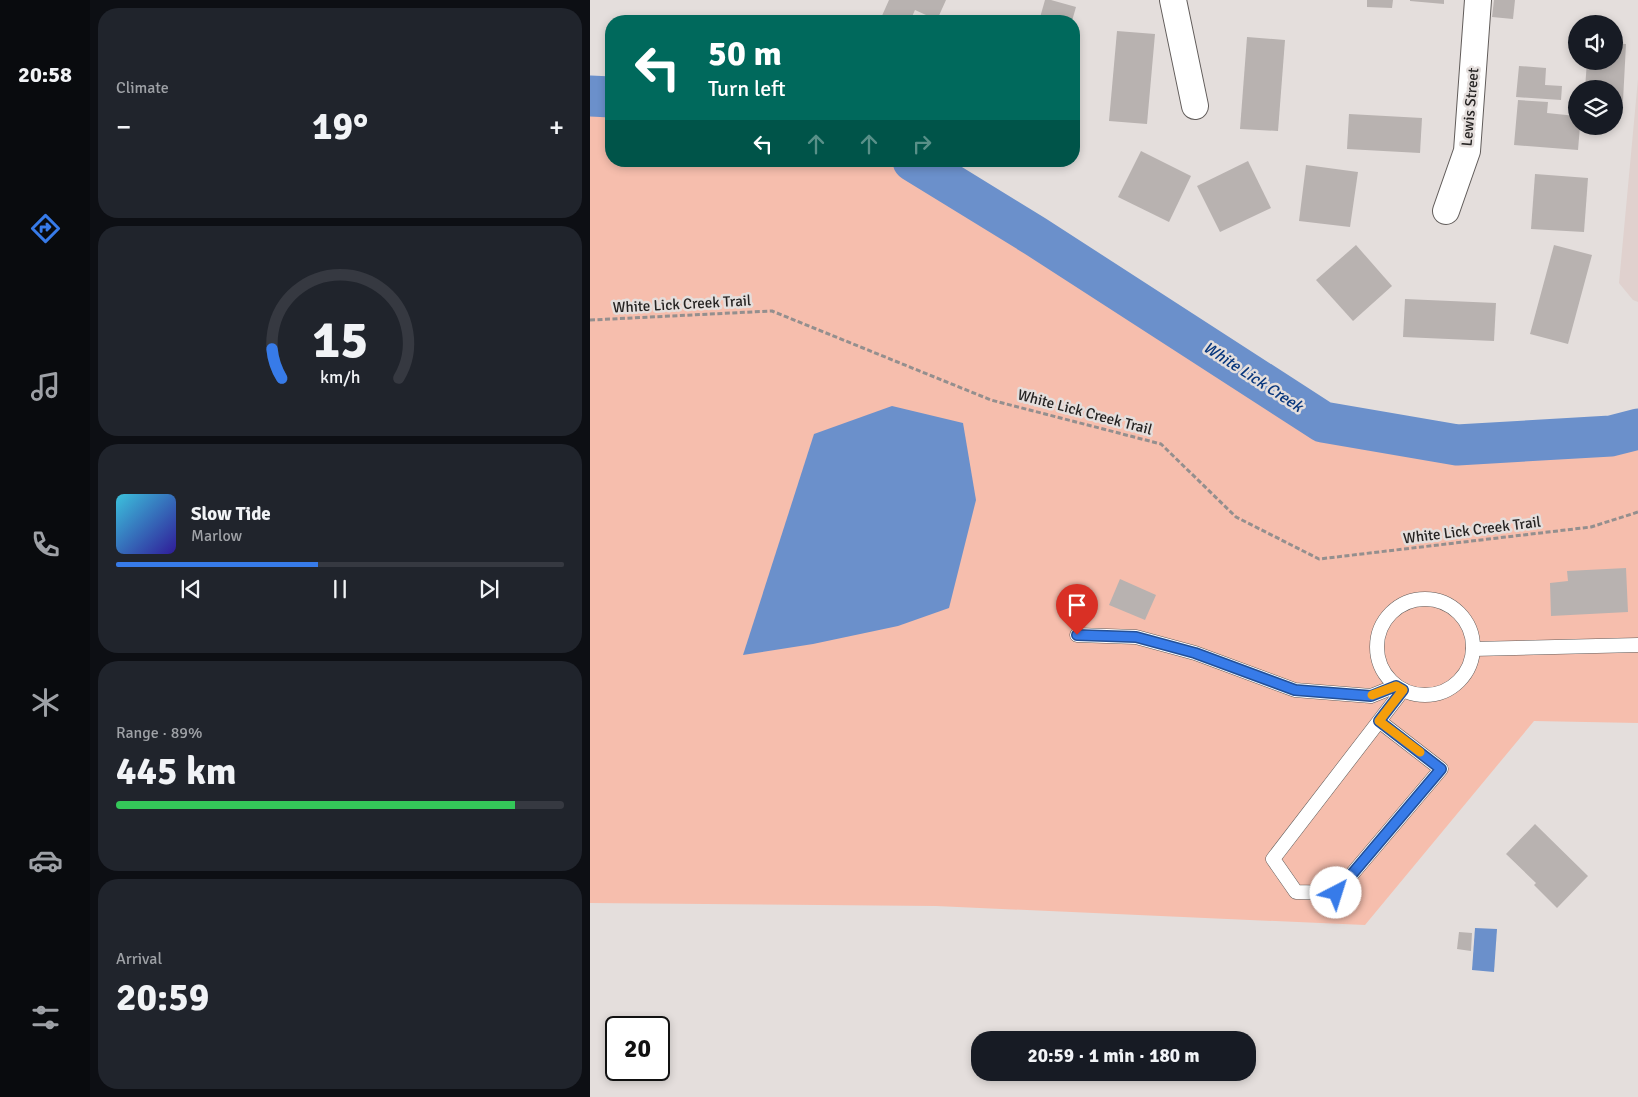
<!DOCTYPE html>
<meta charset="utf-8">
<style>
body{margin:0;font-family:Signika,sans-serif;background:#20242c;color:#f1f3f6;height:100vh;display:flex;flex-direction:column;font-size:19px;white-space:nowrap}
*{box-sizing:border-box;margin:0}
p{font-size:16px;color:#9ea1a6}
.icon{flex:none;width:28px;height:28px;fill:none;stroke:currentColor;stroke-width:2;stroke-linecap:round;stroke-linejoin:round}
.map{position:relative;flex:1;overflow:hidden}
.panel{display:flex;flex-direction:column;gap:8px;padding:8px;background:#0d0f14;width:500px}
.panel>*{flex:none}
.banner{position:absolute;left:15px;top:15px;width:475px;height:152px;border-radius:20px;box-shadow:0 2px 8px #0003;background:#00695c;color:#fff;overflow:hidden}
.buttons{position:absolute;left:978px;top:15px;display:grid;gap:10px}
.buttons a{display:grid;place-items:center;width:55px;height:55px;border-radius:50%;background:#171b24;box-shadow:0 2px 8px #0003;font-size:25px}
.speed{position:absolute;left:15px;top:1016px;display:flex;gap:10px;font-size:25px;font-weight:700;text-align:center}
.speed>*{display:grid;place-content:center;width:65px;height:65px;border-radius:50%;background:#171b24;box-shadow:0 2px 8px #0003;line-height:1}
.speed .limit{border:2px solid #111;border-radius:8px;background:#fff;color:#111}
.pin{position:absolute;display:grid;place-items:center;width:42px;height:42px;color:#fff;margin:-51px -21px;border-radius:50% 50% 50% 0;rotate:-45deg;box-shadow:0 0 5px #0007}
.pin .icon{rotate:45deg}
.me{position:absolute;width:55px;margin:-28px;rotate:40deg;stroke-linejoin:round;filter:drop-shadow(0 0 4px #0008)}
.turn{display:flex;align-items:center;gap:18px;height:105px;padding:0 20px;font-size:22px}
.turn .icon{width:65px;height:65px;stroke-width:2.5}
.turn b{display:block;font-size:35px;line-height:42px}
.lanes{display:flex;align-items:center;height:48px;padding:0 20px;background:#0003;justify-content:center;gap:25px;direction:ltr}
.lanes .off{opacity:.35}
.big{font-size:38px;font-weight:700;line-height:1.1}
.panel .card{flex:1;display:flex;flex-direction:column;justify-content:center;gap:8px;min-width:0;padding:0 18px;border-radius:20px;background:#20242c}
.panel .dial{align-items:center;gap:0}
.dial svg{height:130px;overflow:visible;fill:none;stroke:#363941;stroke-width:7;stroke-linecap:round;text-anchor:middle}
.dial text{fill:#f1f3f6;stroke:none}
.song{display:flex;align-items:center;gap:15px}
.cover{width:60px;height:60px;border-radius:8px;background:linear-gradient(135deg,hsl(190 70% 55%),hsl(250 70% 35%))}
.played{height:5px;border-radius:2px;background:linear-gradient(90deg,#377be9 45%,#363941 45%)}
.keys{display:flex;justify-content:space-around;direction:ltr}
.heat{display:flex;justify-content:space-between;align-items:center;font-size:28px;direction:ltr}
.charge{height:8px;border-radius:4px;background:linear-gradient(90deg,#34c759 89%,#363941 0)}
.trip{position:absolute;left:381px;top:1031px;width:285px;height:50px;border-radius:20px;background:#171b24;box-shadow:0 2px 8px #0003;font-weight:700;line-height:50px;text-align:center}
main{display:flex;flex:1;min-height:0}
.menu{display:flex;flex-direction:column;width:90px;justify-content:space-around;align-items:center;background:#090b0e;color:#9ea1a6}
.menu .icon{width:35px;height:35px}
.menu .selected{color:#377be9}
.menu b{font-size:22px;color:#f1f3f6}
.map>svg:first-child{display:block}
.built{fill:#e0d1ce}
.green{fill:#f6bead}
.water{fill:#6b90cb}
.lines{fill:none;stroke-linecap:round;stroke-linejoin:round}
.river{stroke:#6b90cb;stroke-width:41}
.building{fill:#b8b2b0}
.service-casing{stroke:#615c5a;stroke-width:15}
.minor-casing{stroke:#615c5a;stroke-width:28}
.path{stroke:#948f8e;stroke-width:3;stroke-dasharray:5 2.5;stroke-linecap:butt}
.service{stroke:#fff;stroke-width:14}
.minor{stroke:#fff;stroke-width:26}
.route-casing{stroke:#245097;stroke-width:12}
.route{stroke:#377be9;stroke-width:9}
.slow{stroke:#f59e0b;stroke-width:9}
.labels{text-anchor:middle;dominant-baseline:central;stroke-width:5;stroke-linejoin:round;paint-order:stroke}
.street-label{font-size:15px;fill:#252322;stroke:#e4dedc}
.water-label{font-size:16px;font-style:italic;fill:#07367c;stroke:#e4dedc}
</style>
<main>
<nav class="menu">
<b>20:58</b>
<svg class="icon selected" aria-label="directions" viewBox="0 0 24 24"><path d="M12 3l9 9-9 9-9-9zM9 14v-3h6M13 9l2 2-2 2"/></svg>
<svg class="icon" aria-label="music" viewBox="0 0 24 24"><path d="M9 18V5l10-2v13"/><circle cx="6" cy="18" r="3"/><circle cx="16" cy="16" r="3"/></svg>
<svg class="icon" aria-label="phone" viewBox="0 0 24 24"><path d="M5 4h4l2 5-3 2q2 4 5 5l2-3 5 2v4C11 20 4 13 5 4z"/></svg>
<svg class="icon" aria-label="climate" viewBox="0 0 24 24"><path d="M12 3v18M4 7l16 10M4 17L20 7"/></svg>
<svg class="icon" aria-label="car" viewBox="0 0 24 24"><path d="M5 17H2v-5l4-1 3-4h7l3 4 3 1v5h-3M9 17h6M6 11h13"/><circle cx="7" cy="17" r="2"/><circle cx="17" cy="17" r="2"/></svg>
<svg class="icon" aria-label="filters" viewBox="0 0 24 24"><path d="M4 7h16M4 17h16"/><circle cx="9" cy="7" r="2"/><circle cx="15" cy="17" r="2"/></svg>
</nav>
<section class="panel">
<div class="card"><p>Climate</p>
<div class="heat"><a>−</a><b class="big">19°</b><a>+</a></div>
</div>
<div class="card dial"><svg viewBox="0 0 100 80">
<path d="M14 69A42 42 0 1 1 86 69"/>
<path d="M14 69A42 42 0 0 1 8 51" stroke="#377be9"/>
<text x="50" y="56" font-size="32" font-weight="700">15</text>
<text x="50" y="72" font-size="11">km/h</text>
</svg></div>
<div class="card">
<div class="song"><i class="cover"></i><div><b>Slow Tide</b><p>Marlow</p></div></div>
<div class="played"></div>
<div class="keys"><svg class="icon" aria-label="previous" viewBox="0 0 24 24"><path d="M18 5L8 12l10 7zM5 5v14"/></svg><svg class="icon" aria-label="pause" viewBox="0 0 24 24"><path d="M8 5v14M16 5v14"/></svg><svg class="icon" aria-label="next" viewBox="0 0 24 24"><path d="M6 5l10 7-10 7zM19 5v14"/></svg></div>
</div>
<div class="card"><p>Range · 89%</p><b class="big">445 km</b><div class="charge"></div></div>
<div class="card"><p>Arrival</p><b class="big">20:59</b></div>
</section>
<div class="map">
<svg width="1048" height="1097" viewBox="0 0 1048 1097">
<rect width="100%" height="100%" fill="#e4dedc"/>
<path class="built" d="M 1048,79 L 1048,302 L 1043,300 L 1029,283 Z"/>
<path class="green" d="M 0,96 L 21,97 L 21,161 L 323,161 L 445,236 L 733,422 L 867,445 L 1021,436 L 1048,429 L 1048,723 L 944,721 L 775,925 L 346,906 L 0,903 Z"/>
<g class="water">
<path d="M 302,406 L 373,423 L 386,500 L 359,608 L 308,626 L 223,644 L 153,655 L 224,434 Z"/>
<path d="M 885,928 L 907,929 L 904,972 L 882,970 Z"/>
</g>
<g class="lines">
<g class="river">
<path d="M 0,96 L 21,97"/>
<path d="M 323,161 L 445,236 L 733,422 L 867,445 L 1021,436 L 1048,429"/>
</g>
</g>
<g class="building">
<path d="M 299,0 L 356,0 L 347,20 L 325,10 L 320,21 L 297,21 L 291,18 Z"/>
<path d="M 455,0 L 461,0 L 486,7 L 482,21 L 449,21 Z"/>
<path d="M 777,0 L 803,0 L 802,8 L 777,7 Z"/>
<path d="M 820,0 L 854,0 L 854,4 L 820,1 Z"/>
<path d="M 904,0 L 925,0 L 923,19 L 902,17 Z"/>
<path d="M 527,31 L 565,34 L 557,124 L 519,121 Z"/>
<path d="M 657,37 L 695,40 L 688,131 L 650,129 Z"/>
<path d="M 1024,43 L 1036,44 L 1033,101 L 1024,100 L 1024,89 L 995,89 L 997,61 L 1024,61 Z"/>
<path d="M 929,66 L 956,68 L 955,85 L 972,86 L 971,100 L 926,97 Z"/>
<path d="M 928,100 L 958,102 L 957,113 L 986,116 L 986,126 L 990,126 L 988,150 L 924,145 Z"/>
<path d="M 759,114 L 832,118 L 830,153 L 757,149 Z"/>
<path d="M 551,151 L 601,176 L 579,222 L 528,197 Z"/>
<path d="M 658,161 L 681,208 L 630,232 L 607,186 Z"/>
<path d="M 716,165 L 768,172 L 760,227 L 709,221 Z"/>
<path d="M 945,174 L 998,178 L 994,232 L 941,229 Z"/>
<path d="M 766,245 L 802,286 L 763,321 L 726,280 Z"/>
<path d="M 964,245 L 1002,255 L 978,344 L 940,334 Z"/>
<path d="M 815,299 L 906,303 L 904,341 L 813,337 Z"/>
<path d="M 1036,568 L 1038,612 L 961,616 L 960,583 L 978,581 L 977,571 Z"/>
<path d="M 530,579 L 566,595 L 555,620 L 519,605 Z"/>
<path d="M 945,824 L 998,876 L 967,908 L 944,885 L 946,883 L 916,854 Z"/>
<path d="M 869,932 L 882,933 L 881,951 L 867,949 Z"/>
</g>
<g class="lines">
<g class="service-casing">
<g id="service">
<circle cx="835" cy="647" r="48"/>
<path d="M 487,635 L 546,637 L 605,653 L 705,690 L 781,696 L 806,686"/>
<path d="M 883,649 L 1048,645"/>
<path d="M 789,721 L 851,769 L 746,893 L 706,892 L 683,859 L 813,690"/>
</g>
</g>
<g class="minor-casing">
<g id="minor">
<path d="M 583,0 L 605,106"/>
<path d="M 856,211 L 877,151 L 888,0"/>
</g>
</g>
<path class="path" d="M 0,320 L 182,311 L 401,400 L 571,444 L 646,517 L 729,559 L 1001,527 L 1048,512"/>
<use href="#service" class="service"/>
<use href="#minor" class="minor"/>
</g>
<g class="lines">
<g class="route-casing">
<path id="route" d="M 487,635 L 546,637 L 605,653 L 705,690 L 781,696 L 806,686 L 813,690 L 789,721 L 851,769 L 746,893"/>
</g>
<use href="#route" class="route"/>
<path class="slow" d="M 782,695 L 806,686 L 813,690 L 789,721 L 830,752"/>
</g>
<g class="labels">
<g class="street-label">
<text transform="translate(880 107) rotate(-85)">Lewis Street</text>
<text transform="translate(92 304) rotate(-3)">White Lick Creek Trail</text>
<text transform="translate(495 412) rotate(15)">White Lick Creek Trail</text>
<text transform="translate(882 530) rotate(-7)">White Lick Creek Trail</text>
</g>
<g class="water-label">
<text transform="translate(663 377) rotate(33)">White Lick Creek</text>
</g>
</g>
</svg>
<div class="buttons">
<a><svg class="icon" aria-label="sound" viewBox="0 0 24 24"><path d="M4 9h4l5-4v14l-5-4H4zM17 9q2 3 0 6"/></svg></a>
<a><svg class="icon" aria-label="layers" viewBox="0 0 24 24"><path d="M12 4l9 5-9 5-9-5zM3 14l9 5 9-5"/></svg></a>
</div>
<div class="speed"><div class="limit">20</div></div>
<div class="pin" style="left:487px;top:635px;background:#d93025"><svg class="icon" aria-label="arrive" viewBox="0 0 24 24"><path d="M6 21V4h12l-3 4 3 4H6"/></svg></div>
<svg class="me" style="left:746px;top:893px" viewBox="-20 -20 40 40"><circle r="19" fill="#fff"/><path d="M0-13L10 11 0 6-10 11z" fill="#377be9"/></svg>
<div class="trip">20:59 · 1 min · 180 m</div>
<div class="banner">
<div class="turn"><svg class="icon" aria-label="left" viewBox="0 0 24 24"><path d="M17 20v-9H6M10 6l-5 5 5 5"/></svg><div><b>50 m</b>Turn left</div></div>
<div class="lanes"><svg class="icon" aria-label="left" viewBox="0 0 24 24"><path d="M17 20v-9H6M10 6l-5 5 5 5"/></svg><svg class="icon off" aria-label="ahead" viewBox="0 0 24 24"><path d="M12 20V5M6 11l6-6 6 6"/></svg><svg class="icon off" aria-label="ahead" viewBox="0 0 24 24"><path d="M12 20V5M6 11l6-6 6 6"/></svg><svg class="icon off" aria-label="right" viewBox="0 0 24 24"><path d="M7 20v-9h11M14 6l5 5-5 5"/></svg></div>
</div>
</div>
</main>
